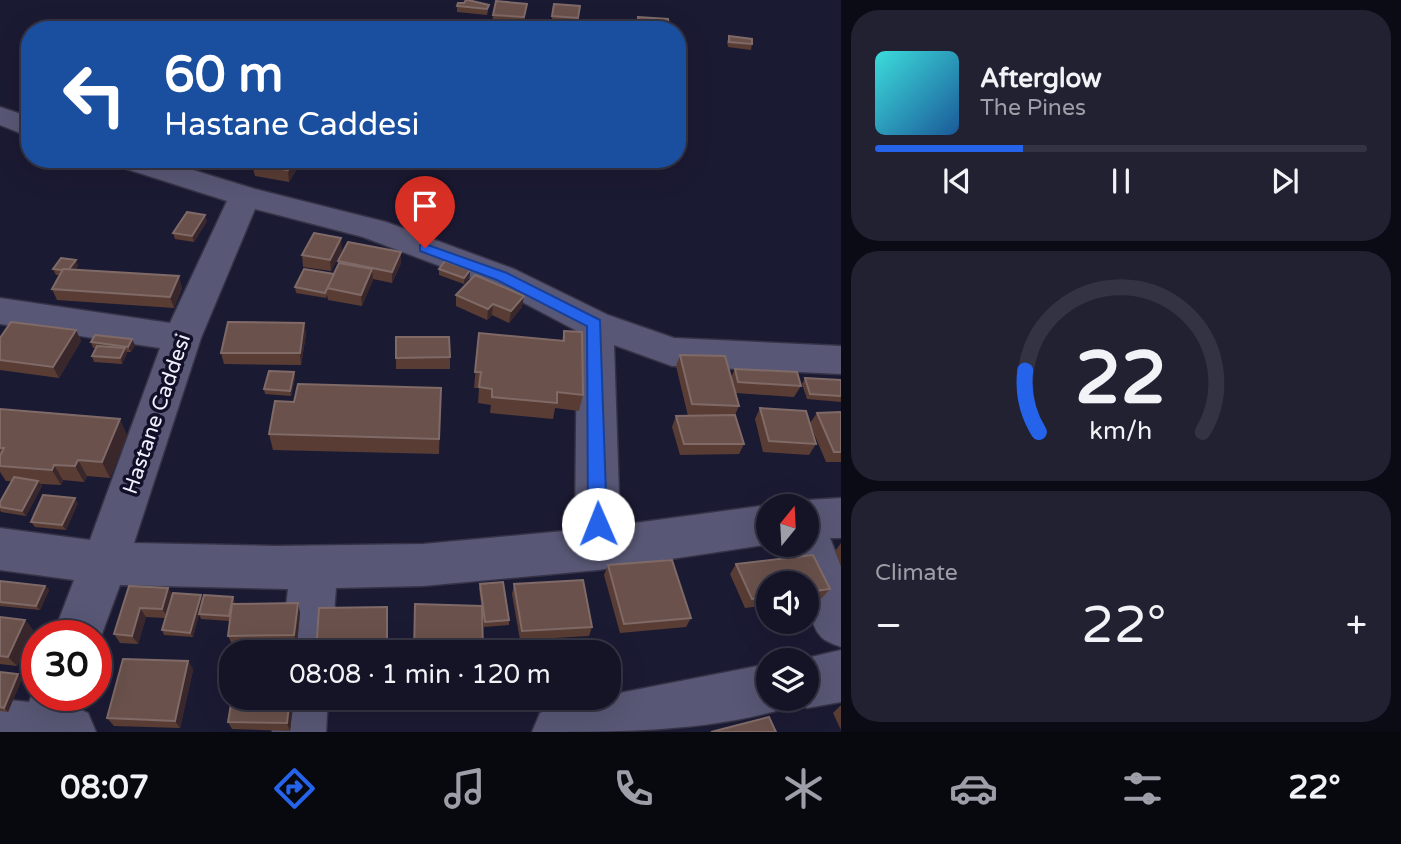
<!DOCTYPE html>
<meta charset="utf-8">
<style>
body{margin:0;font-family:"Varela Round",sans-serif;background:#212132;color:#f1f3f6;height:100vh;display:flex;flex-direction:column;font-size:26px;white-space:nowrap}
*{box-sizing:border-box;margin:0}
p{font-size:23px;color:#9d9ea7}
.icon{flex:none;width:38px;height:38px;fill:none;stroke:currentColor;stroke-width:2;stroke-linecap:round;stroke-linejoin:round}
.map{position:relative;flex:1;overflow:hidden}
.sheet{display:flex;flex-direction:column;gap:10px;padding:10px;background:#0b0b15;width:560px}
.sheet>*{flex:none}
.top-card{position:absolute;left:21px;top:21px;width:665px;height:147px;border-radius:28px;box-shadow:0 7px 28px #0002,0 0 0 2px #333343;background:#1a4fa0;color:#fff;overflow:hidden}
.needle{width:46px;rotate:18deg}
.buttons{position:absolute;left:756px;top:494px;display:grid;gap:14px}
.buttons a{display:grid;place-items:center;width:63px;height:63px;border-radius:50%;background:#141426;box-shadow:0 7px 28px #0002,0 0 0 2px #333343;font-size:35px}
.speed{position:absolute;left:21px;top:620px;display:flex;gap:14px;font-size:35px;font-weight:700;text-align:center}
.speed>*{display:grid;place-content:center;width:91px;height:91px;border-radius:50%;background:#141426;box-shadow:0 7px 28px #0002,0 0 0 2px #333343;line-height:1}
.speed .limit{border:10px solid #d22;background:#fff;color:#111}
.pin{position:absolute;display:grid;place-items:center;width:60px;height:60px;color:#fff;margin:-72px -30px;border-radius:50% 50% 50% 0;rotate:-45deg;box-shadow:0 0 7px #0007}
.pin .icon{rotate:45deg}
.me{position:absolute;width:77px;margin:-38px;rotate:359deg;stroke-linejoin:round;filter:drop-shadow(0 0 5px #0008)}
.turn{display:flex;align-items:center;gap:24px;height:147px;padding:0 28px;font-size:32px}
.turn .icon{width:91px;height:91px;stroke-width:2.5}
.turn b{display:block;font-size:49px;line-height:60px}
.big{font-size:52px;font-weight:600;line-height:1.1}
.sheet .card{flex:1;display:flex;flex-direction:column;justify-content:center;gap:10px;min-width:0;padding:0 24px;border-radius:28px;background:#212132}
.sheet .dial{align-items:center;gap:0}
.dial svg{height:182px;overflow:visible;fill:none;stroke:#333343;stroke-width:7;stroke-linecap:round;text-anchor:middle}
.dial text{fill:#f1f3f6;stroke:none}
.song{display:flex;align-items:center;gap:21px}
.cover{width:84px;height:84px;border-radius:10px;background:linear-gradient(135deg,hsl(180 70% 55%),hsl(210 70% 35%))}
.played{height:7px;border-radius:4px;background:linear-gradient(90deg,#2563eb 30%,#333343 30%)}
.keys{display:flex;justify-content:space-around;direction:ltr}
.heat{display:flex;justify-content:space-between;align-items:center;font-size:38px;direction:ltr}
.trip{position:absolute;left:219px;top:640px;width:402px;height:70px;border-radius:28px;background:#141426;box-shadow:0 7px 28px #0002,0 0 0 2px #333343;font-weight:600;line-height:70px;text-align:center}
.menu{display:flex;height:112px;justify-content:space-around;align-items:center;background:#08080f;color:#9d9ea7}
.menu .icon{width:49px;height:49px}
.menu .selected{color:#2563eb}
.menu b{font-size:32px;color:#f1f3f6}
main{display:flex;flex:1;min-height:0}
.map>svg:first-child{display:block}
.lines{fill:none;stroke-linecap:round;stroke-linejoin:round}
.minor-casing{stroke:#363347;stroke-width:3}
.minor{fill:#585876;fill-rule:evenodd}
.wall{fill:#593d35}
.shaded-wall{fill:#3a272b}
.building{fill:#6a514b;stroke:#7f6a67;stroke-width:2}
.route{fill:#2563eb;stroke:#184099;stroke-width:2}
.labels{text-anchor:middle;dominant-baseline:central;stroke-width:7;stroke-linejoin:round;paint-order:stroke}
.street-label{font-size:21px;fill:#f0f0fe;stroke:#121028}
</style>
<main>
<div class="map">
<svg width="841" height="732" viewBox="0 0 841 732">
<rect width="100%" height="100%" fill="#1b1a33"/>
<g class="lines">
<g class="minor-casing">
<g id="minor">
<path d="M 0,107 L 30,117 L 30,137 L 0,125 Z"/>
<path d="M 110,159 L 157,159 L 255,189 L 386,222 L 514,269 L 608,315 L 674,338 L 841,346 L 841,374 L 672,366 L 614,345 L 620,525 L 768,505 L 770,544 L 598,570 L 423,586 L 336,588 L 331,653 L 281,653 L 288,589 L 120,585 L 96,650 L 96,635 L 53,635 L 74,580 L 0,570 L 0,528 L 90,540 L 160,348 L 0,324 L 0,298 L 170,323 L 227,201 L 114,165 ZM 255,209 L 363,237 L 490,285 L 577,331 L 575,530 L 423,544 L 276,546 L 134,543 L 201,338 Z"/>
<path d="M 841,498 L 841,538 L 830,538 L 841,566 L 841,647 C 836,645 830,643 825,640 C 810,630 807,599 807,583 L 800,583 L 786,544 L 807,544 L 807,506 L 792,506 L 807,500 Z"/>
<path d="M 841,650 L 841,702 L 807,708 L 790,701 L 786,708 C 707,732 616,732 532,732 L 540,713 L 559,705 L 609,698 L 609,695 L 768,664 L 768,698 L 807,698 L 807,660 L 798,660 Z"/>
<path d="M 37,683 L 37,695 L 84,695 L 79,709 L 88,713 L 96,732 L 0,732 L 0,699 L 29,702 Z"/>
<path d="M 276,698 L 328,698 L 326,732 L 272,732 Z"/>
</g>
</g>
<use href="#minor" class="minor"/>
</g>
<g class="wall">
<path d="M 527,4 L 523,28 L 492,25 L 493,15 Z"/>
<path d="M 489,5 L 487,15 L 457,12 L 457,6 Z"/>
<path d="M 580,6 L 576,29 L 551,26 L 552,16 Z"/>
<path d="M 638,17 L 669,30 L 636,30 Z"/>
<path d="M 729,36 L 752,44 L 751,50 L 728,47 L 727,42 Z"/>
<path d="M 303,159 L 289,182 L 255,176 L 252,165 Z"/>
<path d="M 207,221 L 194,242 L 175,239 L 173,233 Z"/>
<path d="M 342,250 L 331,271 L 303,267 L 302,255 Z"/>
<path d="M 401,252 L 401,263 L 392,283 L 373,279 L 362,306 L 328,300 L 327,295 L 326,298 L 296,293 L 295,287 L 334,274 L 338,265 L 338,261 Z"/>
<path d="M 78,266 L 75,270 L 182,288 L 174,308 L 57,300 L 52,289 L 59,275 L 56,275 L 53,269 Z"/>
<path d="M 439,269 L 470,276 L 464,284 L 439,275 Z"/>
<path d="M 456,295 L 522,307 L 509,323 L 492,315 L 487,320 L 456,306 Z"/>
<path d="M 304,323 L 306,334 L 301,365 L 224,364 L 221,353 Z"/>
<path d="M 76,330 L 81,341 L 59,378 L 0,370 L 0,338 Z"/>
<path d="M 564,331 L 583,395 L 579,411 L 555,408 L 553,419 L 490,413 L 491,405 L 478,403 L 479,388 L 474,388 L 479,333 L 562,340 Z"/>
<path d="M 396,337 L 450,357 L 450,369 L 396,369 Z"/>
<path d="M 91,342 L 135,345 L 131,352 L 126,352 L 127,353 L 122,364 L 94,362 L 92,356 L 96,348 L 93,348 Z"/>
<path d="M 680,355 L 731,377 L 735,369 L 801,386 L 794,397 L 736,393 L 739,406 L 735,415 L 744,444 L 739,454 L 680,455 L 672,427 L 676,416 L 688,416 L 676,366 Z"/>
<path d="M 294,372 L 295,378 L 291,396 L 265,394 L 264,389 Z"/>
<path d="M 805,378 L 841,380 L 841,402 L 807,399 L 802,384 Z"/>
<path d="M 441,388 L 439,454 L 273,450 L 269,434 L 294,402 Z"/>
<path d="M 760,408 L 810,423 L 817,413 L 841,412 L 841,462 L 826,462 L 810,424 L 816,444 L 809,455 L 763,452 L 755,419 Z"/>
<path d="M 0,409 L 127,435 L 110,478 L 87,476 L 84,482 L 63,480 L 61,485 L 40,484 L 42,486 L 26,516 L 1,512 L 0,510 L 0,502 L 12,481 L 6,481 L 0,472 Z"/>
<path d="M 78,503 L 66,530 L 35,527 L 31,522 Z"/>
<path d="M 841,543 L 841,566 L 835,551 Z"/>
<path d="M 813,555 L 830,589 L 822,598 L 807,600 L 807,583 L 768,583 L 768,605 L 745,608 L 730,574 L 736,564 Z"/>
<path d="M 608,565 L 691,618 L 686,627 L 620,633 L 604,575 Z"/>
<path d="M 0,581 L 45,586 L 49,590 L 40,610 L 0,606 Z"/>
<path d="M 480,584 L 509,620 L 509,625 L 484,627 L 479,588 Z"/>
<path d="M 514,584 L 592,627 L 589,636 L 520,640 L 512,594 Z"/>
<path d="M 129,586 L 168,588 L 172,595 L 203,599 L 233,597 L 235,602 L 234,604 L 298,603 L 300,613 L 297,644 L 232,644 L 228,636 L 230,621 L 201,619 L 199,614 L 193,637 L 164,635 L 162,630 L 165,618 L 146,617 L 138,644 L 120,643 L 114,634 Z"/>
<path d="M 0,617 L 25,620 L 33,630 L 17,666 L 0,664 Z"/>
<path d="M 188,661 L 193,670 L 180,728 L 114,726 L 107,718 Z"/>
<path d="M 0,672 L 22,679 L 8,712 L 0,711 Z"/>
<path d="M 232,698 L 294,698 L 290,731 L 232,729 L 228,722 Z"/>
<path d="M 841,705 L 841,730 L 833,713 Z"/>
</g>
<g class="shaded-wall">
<path d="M 294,159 L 303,159 L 289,182 L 288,170 Z"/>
<path d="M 205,215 L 207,221 L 194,242 L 192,236 Z"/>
<path d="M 341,238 L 342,250 L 331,271 L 330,260 Z"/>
<path d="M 401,252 L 401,263 L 392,283 L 392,272 Z"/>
<path d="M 76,260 L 78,266 L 70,277 L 68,271 Z"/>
<path d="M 372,269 L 373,281 L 362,306 L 361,295 Z"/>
<path d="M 470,270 L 470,276 L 464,284 L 464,278 Z"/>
<path d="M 179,276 L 182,288 L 174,308 L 170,297 Z"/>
<path d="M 524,296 L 522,307 L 509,323 L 511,311 Z"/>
<path d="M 493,304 L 492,315 L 487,320 L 488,309 Z"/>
<path d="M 304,323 L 306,334 L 301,365 L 300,353 Z"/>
<path d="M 76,330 L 81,341 L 59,378 L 53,367 Z"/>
<path d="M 132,339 L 135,345 L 131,352 L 128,347 Z"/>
<path d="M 125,348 L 127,353 L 122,364 L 120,358 Z"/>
<path d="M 294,372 L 295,378 L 291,396 L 290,391 Z"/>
<path d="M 120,419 L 127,435 L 110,478 L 102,462 Z"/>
<path d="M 78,460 L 87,476 L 84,482 L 75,466 Z"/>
<path d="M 54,465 L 63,480 L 61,485 L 52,470 Z"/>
<path d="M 38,481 L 42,486 L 26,516 L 22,511 Z"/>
<path d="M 75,498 L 78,503 L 66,530 L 62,525 Z"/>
<path d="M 45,586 L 49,590 L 40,610 L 36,606 Z"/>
<path d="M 168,588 L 173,598 L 168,618 L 162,609 Z"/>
<path d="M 201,595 L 203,600 L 193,637 L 190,633 Z"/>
<path d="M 233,597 L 235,602 L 230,621 L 229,616 Z"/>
<path d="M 298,603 L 300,613 L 297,644 L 294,635 Z"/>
<path d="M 140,608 L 146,617 L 138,644 L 132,636 Z"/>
<path d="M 25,620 L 33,630 L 17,666 L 8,657 Z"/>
<path d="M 188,661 L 193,670 L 180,728 L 175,721 Z"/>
<path d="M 18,674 L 22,679 L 8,712 L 4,708 Z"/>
<path d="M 290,698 L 294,698 L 290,731 L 287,723 Z"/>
</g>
<g class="building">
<path d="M 466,0 L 468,0 L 489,5 L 487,9 L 457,6 L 458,3 L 464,3 Z"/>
<path d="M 496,1 L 527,4 L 524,17 L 493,15 Z"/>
<path d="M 554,4 L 580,6 L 578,18 L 552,16 Z"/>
<path d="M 638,17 L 668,19 L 669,30 L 639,30 Z"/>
<path d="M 729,36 L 752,39 L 752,44 L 729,42 Z"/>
<path d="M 256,159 L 294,159 L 288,170 L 252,165 Z"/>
<path d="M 187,212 L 205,215 L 192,236 L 173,233 Z"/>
<path d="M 314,233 L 341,238 L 330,260 L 302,255 Z"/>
<path d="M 348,242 L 401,252 L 392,272 L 338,261 Z"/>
<path d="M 61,258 L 76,260 L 69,269 L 63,269 L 62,270 L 53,269 Z"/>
<path d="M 445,261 L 470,270 L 464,278 L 439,269 Z"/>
<path d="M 339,263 L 372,269 L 361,295 L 327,288 Z"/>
<path d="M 63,269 L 179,276 L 170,297 L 52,289 Z"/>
<path d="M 304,269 L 334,274 L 325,293 L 295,287 Z"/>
<path d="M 475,275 L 524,296 L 511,311 L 493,304 L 488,309 L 456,295 Z"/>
<path d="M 11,322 L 76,330 L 53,367 L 0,360 L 0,338 Z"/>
<path d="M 228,322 L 304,323 L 300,353 L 221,353 Z"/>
<path d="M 564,331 L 582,332 L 583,395 L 557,392 L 557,403 L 492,397 L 492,389 L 479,387 L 481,372 L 475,372 L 479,333 L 564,341 Z"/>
<path d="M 95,335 L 132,339 L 128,347 L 91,342 Z"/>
<path d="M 396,337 L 449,337 L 450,357 L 396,358 Z"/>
<path d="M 97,346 L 125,348 L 120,358 L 92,356 Z"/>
<path d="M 680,355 L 725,356 L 739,406 L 692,404 Z"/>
<path d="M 735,369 L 797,372 L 801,386 L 738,382 Z"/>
<path d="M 269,371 L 294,372 L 290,391 L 264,389 Z"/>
<path d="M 805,378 L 841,380 L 841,396 L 810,394 Z"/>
<path d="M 298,384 L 441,388 L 439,439 L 269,434 L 275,401 L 294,402 Z"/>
<path d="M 760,408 L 806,411 L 816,444 L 769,441 Z"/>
<path d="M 0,409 L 120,419 L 102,462 L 78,460 L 75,466 L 54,465 L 52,470 L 0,466 L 0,456 L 4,448 L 0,448 Z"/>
<path d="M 841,412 L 841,452 L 834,452 L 817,413 Z"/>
<path d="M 735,415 L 744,444 L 684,444 L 676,416 Z"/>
<path d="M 14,477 L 38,481 L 22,511 L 0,507 L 0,502 Z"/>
<path d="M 43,495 L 75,498 L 62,525 L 31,522 Z"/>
<path d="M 813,555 L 830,589 L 807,592 L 807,583 L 768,583 L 768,597 L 752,599 L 736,564 Z"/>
<path d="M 672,560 L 691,618 L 624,624 L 608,565 Z"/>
<path d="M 583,580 L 592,627 L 522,631 L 514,584 Z"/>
<path d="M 0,581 L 45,586 L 36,606 L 0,602 Z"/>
<path d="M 503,582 L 509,620 L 485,622 L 480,584 Z"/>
<path d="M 129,586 L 168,588 L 162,609 L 140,608 L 132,636 L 114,634 Z"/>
<path d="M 173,593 L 201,595 L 190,633 L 162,630 Z"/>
<path d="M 204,595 L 233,597 L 229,616 L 199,614 Z"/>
<path d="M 298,603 L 294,635 L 228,636 L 232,604 Z"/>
<path d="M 415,604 L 482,606 L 483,653 L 414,653 Z"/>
<path d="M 387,607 L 387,653 L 316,653 L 319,608 Z"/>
<path d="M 0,617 L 25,620 L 8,657 L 0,656 Z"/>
<path d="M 123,659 L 188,661 L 175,721 L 107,718 Z"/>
<path d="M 0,672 L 18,674 L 4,708 L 0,707 Z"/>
<path d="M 232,698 L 290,698 L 287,723 L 228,722 Z"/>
<path d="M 769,717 L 776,732 L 711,732 Z"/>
</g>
<path class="route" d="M 425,244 L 507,273 L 600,320 L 607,524 L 604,529 L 598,532 L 591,529 L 588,524 L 587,326 L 497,280 L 420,251 L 420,245 Z"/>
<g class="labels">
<g class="street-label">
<text transform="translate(157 414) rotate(-71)">Hastane Caddesi</text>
</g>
</g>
</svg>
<div class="buttons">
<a><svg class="needle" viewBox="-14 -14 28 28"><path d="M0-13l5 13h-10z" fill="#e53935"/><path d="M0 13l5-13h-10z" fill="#9d9ea7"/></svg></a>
<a><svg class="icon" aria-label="sound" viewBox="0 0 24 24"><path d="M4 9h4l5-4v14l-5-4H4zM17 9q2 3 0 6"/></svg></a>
<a><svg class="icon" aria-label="layers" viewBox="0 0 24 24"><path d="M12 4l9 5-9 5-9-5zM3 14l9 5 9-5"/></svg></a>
</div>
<div class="speed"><div class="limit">30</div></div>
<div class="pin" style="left:425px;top:248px;background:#d93025"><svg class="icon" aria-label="arrive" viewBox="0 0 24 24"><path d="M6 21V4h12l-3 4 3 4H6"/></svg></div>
<svg class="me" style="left:598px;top:524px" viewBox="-20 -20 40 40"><circle r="19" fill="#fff"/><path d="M0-13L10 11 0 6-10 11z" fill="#2563eb"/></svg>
<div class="trip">08:08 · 1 min · 120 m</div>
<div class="top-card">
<div class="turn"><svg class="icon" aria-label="left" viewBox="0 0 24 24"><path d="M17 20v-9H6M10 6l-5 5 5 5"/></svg><div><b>60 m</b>Hastane Caddesi</div></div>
</div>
</div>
<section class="sheet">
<div class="card">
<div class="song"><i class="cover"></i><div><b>Afterglow</b><p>The Pines</p></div></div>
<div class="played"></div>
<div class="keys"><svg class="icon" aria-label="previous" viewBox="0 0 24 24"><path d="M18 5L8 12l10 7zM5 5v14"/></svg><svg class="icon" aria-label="pause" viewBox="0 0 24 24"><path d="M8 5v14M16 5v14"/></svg><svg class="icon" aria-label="next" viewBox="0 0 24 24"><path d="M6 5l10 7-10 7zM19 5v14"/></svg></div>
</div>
<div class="card dial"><svg viewBox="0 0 100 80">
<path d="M14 69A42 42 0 1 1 86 69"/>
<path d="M14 69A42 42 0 0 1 8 42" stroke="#2563eb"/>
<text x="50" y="56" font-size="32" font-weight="700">22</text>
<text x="50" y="72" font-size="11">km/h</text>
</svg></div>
<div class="card"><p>Climate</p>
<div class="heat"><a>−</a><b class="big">22°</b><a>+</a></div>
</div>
</section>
</main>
<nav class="menu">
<b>08:07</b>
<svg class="icon selected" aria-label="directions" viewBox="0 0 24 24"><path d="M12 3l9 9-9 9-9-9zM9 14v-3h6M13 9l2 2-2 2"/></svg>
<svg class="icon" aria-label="music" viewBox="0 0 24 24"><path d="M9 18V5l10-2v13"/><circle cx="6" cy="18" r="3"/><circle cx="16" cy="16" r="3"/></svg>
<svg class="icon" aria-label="phone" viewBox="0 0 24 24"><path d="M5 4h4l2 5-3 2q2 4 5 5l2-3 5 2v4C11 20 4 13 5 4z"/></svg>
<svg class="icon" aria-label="climate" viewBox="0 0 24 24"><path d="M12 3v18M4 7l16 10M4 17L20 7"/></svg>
<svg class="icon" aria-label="car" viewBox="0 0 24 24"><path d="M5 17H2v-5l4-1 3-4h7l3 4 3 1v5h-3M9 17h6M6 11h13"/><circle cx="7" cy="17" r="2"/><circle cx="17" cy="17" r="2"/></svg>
<svg class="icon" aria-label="filters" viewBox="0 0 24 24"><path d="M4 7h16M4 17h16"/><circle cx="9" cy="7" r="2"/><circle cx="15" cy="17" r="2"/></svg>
<b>22°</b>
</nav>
